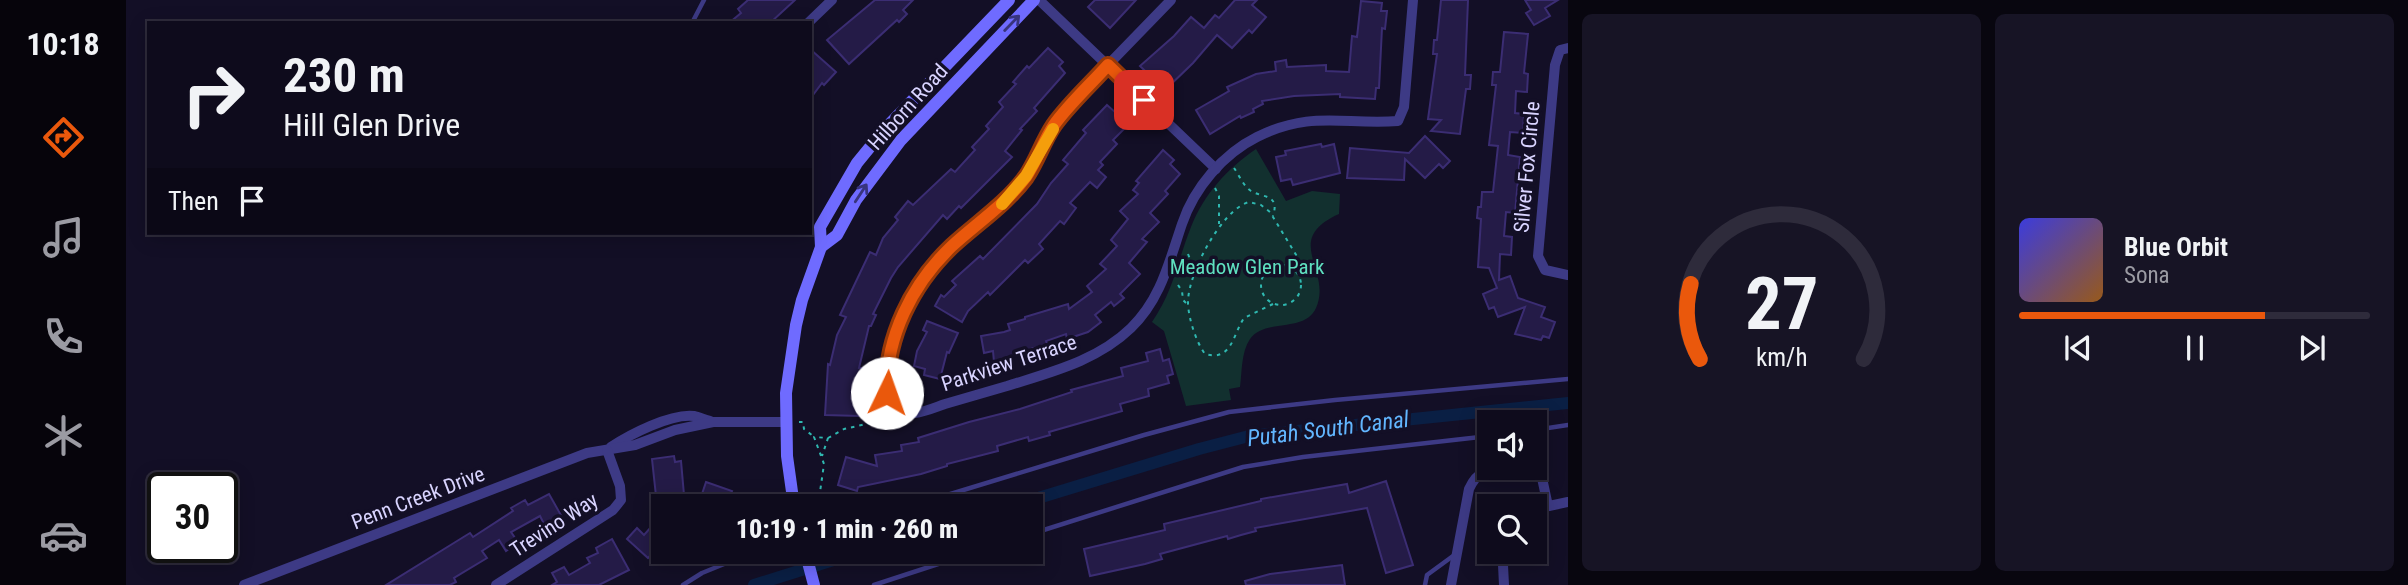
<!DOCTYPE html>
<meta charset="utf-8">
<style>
body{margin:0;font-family:"Roboto Condensed",sans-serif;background:#171425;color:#f1f3f6;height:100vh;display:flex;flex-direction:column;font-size:26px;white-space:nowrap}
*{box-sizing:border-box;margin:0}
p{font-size:23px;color:#9b9ba3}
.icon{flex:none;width:38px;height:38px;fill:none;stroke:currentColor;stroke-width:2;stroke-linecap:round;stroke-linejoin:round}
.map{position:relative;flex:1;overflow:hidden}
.drawer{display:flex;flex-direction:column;gap:14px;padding:14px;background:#08060f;width:840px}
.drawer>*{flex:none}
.top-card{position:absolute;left:21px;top:21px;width:665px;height:214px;border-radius:0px;box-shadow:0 4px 18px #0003,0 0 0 2px #2e2b3b;background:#0e0b1c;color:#f1f3f6;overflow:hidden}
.buttons{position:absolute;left:1351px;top:410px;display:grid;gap:14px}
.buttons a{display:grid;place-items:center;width:70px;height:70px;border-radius:0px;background:#0e0b1c;box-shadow:0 4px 18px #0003,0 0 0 2px #2e2b3b;font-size:35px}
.speed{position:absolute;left:21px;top:472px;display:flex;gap:14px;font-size:35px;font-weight:700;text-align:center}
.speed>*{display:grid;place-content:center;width:91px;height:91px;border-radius:50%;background:#0e0b1c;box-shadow:0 4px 18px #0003,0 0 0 2px #2e2b3b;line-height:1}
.speed .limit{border:4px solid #111;border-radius:10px;background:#fff;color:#111}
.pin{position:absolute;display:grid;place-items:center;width:60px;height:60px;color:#fff;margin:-30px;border-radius:14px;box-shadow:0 4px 10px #0006}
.me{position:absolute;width:77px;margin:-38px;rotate:3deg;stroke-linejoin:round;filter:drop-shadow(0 0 5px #0008)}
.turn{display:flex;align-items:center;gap:24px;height:147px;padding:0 21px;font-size:32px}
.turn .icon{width:91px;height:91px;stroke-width:2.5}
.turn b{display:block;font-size:49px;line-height:60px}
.then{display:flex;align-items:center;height:66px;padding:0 21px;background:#0003;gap:14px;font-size:26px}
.drawer .card{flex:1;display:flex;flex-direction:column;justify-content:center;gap:10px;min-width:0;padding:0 24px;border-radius:10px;background:#171425}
.drawer .dial{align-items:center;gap:0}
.dial svg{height:182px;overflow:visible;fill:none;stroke:#2e2b3b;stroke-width:7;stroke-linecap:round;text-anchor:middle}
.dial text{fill:#f1f3f6;stroke:none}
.song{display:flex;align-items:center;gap:21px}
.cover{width:84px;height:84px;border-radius:10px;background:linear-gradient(135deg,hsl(240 70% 55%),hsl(30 70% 35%))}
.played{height:7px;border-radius:4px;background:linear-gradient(90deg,#ea580c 70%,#2e2b3b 70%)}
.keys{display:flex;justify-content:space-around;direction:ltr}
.drawer .tiles{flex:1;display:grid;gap:14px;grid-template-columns:repeat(2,1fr)}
.trip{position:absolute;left:525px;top:494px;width:392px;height:70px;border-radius:0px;background:#0e0b1c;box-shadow:0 4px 18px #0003,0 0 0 2px #2e2b3b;font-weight:800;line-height:70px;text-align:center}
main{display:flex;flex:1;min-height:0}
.tab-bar{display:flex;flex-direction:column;width:126px;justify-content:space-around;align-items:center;background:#06040b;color:#9b9ba3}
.tab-bar .icon{width:49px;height:49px}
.tab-bar .on{color:#ea580c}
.tab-bar b{font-size:32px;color:#f1f3f6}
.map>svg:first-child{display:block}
.green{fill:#12302f}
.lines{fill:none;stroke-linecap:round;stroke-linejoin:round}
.canal{stroke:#0a1f44;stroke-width:12}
.building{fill:#241b47;stroke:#3b2d73;stroke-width:2}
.path{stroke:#2fb8b0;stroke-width:2;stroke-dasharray:3.5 5;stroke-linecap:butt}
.lane{stroke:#3d3a85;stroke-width:4.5}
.street{stroke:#3d3a85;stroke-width:10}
.secondary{stroke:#6f6bff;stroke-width:12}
.oneway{stroke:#38347d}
.route-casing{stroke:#983908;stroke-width:18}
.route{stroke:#ea580c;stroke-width:12}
.slow{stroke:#f59e0b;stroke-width:12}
.labels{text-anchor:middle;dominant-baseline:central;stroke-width:7;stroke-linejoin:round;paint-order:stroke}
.street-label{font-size:21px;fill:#d9d4ff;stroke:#130f26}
.park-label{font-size:21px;fill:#5fe0c0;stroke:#130f26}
.water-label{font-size:23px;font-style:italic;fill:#62b6ff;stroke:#130f26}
</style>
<main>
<nav class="tab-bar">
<b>10:18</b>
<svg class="icon on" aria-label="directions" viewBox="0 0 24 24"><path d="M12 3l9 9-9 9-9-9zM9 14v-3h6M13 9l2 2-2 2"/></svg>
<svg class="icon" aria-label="music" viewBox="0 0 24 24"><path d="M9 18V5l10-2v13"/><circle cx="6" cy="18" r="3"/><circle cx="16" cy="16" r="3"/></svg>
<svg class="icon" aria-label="phone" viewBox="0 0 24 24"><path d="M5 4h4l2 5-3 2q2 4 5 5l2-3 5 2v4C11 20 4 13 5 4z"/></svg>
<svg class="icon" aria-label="climate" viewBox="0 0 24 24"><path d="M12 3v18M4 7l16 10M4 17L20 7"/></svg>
<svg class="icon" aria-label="car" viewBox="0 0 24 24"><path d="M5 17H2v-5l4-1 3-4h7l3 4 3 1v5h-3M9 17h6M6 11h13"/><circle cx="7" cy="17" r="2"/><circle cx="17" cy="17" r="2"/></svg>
</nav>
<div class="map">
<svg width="1442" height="585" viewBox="0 0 1442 585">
<rect width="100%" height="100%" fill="#130f26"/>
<path class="green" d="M 1130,149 L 1160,201 L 1186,191 L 1214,194 L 1213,214 C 1155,240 1207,270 1190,308 C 1179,333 1139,318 1124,339 C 1115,352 1116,373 1114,387 L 1103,389 L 1105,400 L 1060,406 L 1038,331 L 1026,322 C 1048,290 1051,262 1065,227 C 1078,194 1101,169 1130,149 Z"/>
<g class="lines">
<g class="canal">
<path d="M 886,506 L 1073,449 L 1123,436 L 1442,403"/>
<path d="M 628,585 L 736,551"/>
</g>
</g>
<g class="building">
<path d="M 622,0 L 669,0 L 644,23 L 603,23 L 615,13 L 612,9 Z"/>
<path d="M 749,0 L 787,0 L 777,10 L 781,14 L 773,22 L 771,20 L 723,64 L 701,40 Z"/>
<path d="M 969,0 L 1010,0 L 984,28 L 962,7 Z"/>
<path d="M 1109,0 L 1131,0 L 1126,5 L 1140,17 L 1126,33 L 1123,30 L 1106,48 L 1091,35 L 1067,63 L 1039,90 L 1014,66 L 1048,36 L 1065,17 L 1078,28 L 1089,15 L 1093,18 Z"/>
<path d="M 1315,0 L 1342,0 L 1339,75 L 1345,75 L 1344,89 L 1340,89 L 1334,134 L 1305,131 L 1315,120 L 1302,119 L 1311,54 L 1307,54 L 1308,40 L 1311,40 Z"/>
<path d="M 1399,0 L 1432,0 L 1419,8 L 1424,16 L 1408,25 L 1400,13 L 1405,10 Z"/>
<path d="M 1235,1 L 1256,3 L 1255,11 L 1261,11 L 1259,29 L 1256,28 L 1253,88 L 1250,88 L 1249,99 L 1214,97 L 1214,94 L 1168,96 L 1136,101 L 1137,104 L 1127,109 L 1128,112 L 1115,118 L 1114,116 L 1084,134 L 1070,110 L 1103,91 L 1101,87 L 1130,74 L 1150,71 L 1149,62 L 1160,60 L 1161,67 L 1200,65 L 1200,71 L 1223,72 L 1226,36 L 1231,37 Z"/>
<path d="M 1378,32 L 1402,34 L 1398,73 L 1402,74 L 1401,92 L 1390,91 L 1389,113 L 1398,114 L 1397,133 L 1384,132 L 1382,155 L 1394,157 L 1389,213 L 1380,212 L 1378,236 L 1386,237 L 1385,255 L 1374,254 L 1373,280 L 1384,276 L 1392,298 L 1419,307 L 1415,317 L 1429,322 L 1423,338 L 1417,336 L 1415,340 L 1389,334 L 1399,307 L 1372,317 L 1368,307 L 1363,309 L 1357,294 L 1371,288 L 1363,268 L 1352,267 L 1355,219 L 1351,218 L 1352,207 L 1355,207 L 1356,192 L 1367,192 L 1372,146 L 1363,145 L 1370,85 L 1366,85 L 1367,72 L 1374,72 Z"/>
<path d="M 922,48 L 937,62 L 933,66 L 939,73 L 908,108 L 911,111 L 894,129 L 896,130 L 879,151 L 886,157 L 835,208 L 833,206 L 821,219 L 817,215 L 772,267 L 765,278 L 747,314 L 750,315 L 745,326 L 743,326 L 733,368 L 737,368 L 734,416 L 699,415 L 702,364 L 704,365 L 711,335 L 720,317 L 714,315 L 744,252 L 750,255 L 757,238 L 772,220 L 769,217 L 782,201 L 787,205 L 825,169 L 829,172 L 849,150 L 846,147 L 863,129 L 860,126 L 877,107 L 873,102 L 890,84 L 887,82 L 901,66 L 903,68 Z"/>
<path d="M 684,49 L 710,72 L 698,85 L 696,83 L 684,99 Z"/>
<path d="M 981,105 L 990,113 L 994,109 L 1006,121 L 987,140 L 991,144 L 974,162 L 977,165 L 972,170 L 980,177 L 971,188 L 964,182 L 944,203 L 950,208 L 938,224 L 934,221 L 913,244 L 917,249 L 902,263 L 899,260 L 864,295 L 862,292 L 842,311 L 836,322 L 809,306 L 815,295 L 818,297 L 830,285 L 826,281 L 854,256 L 857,259 L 911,204 L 925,183 L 942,164 L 937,160 L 960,133 L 957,130 Z"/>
<path d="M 1299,136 L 1324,161 L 1317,168 L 1313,164 L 1299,178 L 1279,159 L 1278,180 L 1221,178 L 1224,148 L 1283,153 Z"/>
<path d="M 1195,144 L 1196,147 L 1208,144 L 1214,173 L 1167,185 L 1165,179 L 1155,181 L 1150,157 L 1160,155 L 1159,151 Z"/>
<path d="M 1037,150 L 1048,160 L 1044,164 L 1054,174 L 1039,191 L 1042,194 L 1024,213 L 1033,222 L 1016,239 L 1021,242 L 1003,263 L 1014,274 L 994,294 L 998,298 L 988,306 L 985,302 L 969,315 L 975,322 L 962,332 L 941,339 L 940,334 L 920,341 L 921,344 L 904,349 L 905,351 L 868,362 L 867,351 L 858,353 L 855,336 L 878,332 L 884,330 L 882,324 L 899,319 L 899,317 L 942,304 L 943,309 L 966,292 L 961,286 L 980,269 L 974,264 L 991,246 L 985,240 L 1002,219 L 994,211 L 1012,194 L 1007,190 L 1013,183 L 1010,181 Z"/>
<path d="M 801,321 L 832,333 L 823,353 L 821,352 L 814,379 L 798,375 L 799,369 L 788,366 L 791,351 L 801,332 L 797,330 Z"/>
<path d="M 1034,349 L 1037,361 L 1043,359 L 1047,374 L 1041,376 L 1043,383 L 1022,389 L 1023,396 L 994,404 L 996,411 L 923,432 L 924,435 L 903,441 L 902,437 L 871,446 L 872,451 L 821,464 L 821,466 L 795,474 L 732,487 L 731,491 L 712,485 L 720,457 L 751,466 L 749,455 L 776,451 L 775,445 L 793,442 L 792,438 L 843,422 L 894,409 L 946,392 L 945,390 L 997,376 L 995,368 L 1022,361 L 1020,353 Z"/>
<path d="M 548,456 L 549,462 L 555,461 L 558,495 L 530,496 L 526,459 Z"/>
<path d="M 1260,481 L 1287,565 L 1260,573 L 1241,508 L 1129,528 L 1130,531 L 1115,535 L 1102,539 L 1101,536 L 1034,554 L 1036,559 L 1019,564 L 964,576 L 958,549 L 1039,530 L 1038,524 L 1135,501 L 1135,499 L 1221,484 L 1223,493 Z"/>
<path d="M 580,482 L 606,491 L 600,506 L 580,506 L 573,503 Z"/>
<path d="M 423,494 L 436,517 L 419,526 L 414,516 L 385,532 L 392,542 L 380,551 L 373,540 L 356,551 L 361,558 L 328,578 L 330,582 L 324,585 L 260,585 L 344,533 L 347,537 L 387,511 L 385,508 L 399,500 L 402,505 Z"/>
<path d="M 526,526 L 537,536 L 537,542 L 522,558 L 501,539 L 511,528 L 518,535 Z"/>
<path d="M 486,539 L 503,570 L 473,585 L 426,585 L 431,582 L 426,573 L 438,567 L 443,575 L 464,563 L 461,558 L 472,553 L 470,548 Z"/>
<path d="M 1216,565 L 1219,585 L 1120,585 L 1119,581 L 1144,574 Z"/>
</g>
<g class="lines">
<g class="path">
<path d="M 1108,168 C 1113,175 1118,187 1125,191 C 1137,198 1154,194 1147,216"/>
<path d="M 1089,188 L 1093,196 L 1093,224"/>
<path d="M 1062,254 L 1069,272"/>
<circle cx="1155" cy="285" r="20"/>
<path d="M 1052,285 L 1056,291 L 1057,300 L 1061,304"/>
<path d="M 1147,304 L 1118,318 C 1107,334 1106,362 1079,354 C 1070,342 1062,317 1062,302 C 1062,274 1095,210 1123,202 L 1135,205 L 1144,212 L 1172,258 L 1174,270 L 1172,275"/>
<path d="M 673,422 L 677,422 L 678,429 L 687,436"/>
<path d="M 702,438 L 718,429 L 749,422"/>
<path d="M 692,506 L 698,464 L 688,437 L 702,438 L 696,456"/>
</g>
<g class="lane">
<path d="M 566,23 L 578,0"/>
<path d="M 1409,430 L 1442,425"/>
<path d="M 785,506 L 1018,435 L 1103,412 L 1209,400 L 1442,379"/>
<path d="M 905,534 L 1117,467 L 1177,457 L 1363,436"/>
<path d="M 557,585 L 576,573 L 630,551"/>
<path d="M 748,585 L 852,551"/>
<path d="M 1299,585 L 1301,575 L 1327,556"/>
</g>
<g class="street">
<path d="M 913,0 L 1090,169"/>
<path d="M 1045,0 L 982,65 L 929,125 L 900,176 L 870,210 L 826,246 L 803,271 L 787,293 L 772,326 L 763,357 L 761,393 L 768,411 C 774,412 782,414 789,413 C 799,412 810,407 819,404 C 840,398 860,392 881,386 C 925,372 971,361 1005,328 C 1035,299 1043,262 1056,224 C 1068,188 1097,154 1131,137 C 1185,110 1217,125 1272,121 L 1278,107 L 1287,0"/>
<path d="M 682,23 L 706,0"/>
<path d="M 1442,48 L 1434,50 L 1429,65 L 1412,256 L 1419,270 L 1442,275"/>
<path d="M 485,447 C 503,435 545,413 568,416 C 573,417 579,420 584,421"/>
<path d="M 1397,467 L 1407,469 L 1416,478 L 1422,506"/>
<path d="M 1409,509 L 1442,502"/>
<path d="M 118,585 L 461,453 L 509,445 L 549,430 L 587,422 L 660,422"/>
<path d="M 370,585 L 487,510 L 495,500 L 494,486 L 481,450"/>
<path d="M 1325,585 L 1343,489 C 1352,469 1363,469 1384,467"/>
<path d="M 1378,585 L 1377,565 L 1380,551"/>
</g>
<g class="secondary">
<path d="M 695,247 L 711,235 L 730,200 L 775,140 L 908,0"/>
<path d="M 668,506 L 661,456 L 660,393 L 670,325 L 676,300 L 695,247 L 694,227 L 731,163 L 758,130 L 883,0"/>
<path d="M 679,551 L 688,585"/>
</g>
</g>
<defs><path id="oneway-shaft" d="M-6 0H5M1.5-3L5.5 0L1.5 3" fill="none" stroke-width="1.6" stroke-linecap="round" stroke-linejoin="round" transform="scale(1.75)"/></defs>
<g class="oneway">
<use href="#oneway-shaft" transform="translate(886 23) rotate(-46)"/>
<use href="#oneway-shaft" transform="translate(735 193) rotate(-57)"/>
</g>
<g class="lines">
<g class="route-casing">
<path id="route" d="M 761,393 C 759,338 786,284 826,246 C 851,223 879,205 900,177 C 911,161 917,141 928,125 C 943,104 964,85 982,65 L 1018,100"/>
</g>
<use href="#route" class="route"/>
<path class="slow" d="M 876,204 L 900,176 L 927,129"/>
</g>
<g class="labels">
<g class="street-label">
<text transform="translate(782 107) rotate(-48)">Hilborn Road</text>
<text transform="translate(1401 167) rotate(-85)">Silver Fox Circle</text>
<text transform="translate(883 363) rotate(-18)">Parkview Terrace</text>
<text transform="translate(292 498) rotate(-21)">Penn Creek Drive</text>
<text transform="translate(428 525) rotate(-33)">Trevino Way</text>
</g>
<g class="park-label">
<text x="1121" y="267">Meadow Glen Park</text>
</g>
<g class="water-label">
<text transform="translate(1202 429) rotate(-7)">Putah South Canal</text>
</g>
</g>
</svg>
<div class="buttons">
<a><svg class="icon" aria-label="sound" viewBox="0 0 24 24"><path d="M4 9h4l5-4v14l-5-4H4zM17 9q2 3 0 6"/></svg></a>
<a><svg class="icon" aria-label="search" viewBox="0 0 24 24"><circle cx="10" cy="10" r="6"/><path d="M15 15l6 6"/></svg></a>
</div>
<div class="speed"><div class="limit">30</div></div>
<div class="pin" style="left:1018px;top:100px;background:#d93025"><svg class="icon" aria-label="arrive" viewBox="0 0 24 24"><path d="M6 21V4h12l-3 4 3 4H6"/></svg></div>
<svg class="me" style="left:761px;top:393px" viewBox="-20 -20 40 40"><circle r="19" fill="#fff"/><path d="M0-13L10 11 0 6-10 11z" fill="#ea580c"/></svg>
<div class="trip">10:19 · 1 min · 260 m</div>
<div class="top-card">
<div class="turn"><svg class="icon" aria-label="right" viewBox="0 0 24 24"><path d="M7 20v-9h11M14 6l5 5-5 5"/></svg><div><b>230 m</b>Hill Glen Drive</div></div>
<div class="then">Then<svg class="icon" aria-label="arrive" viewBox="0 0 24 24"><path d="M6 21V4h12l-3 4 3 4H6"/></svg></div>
</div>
</div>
<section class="drawer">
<div class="tiles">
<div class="card dial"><svg viewBox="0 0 100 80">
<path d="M14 69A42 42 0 1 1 86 69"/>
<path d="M14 69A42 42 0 0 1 10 36" stroke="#ea580c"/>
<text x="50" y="56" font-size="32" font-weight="700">27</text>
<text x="50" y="72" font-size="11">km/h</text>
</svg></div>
<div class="card">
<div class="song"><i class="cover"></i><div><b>Blue Orbit</b><p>Sona</p></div></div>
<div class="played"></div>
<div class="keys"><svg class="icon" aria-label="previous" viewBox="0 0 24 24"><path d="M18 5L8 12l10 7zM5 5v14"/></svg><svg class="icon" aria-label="pause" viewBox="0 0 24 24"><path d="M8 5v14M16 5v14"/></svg><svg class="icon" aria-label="next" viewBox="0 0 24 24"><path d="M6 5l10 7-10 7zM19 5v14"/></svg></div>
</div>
</div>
</section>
</main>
